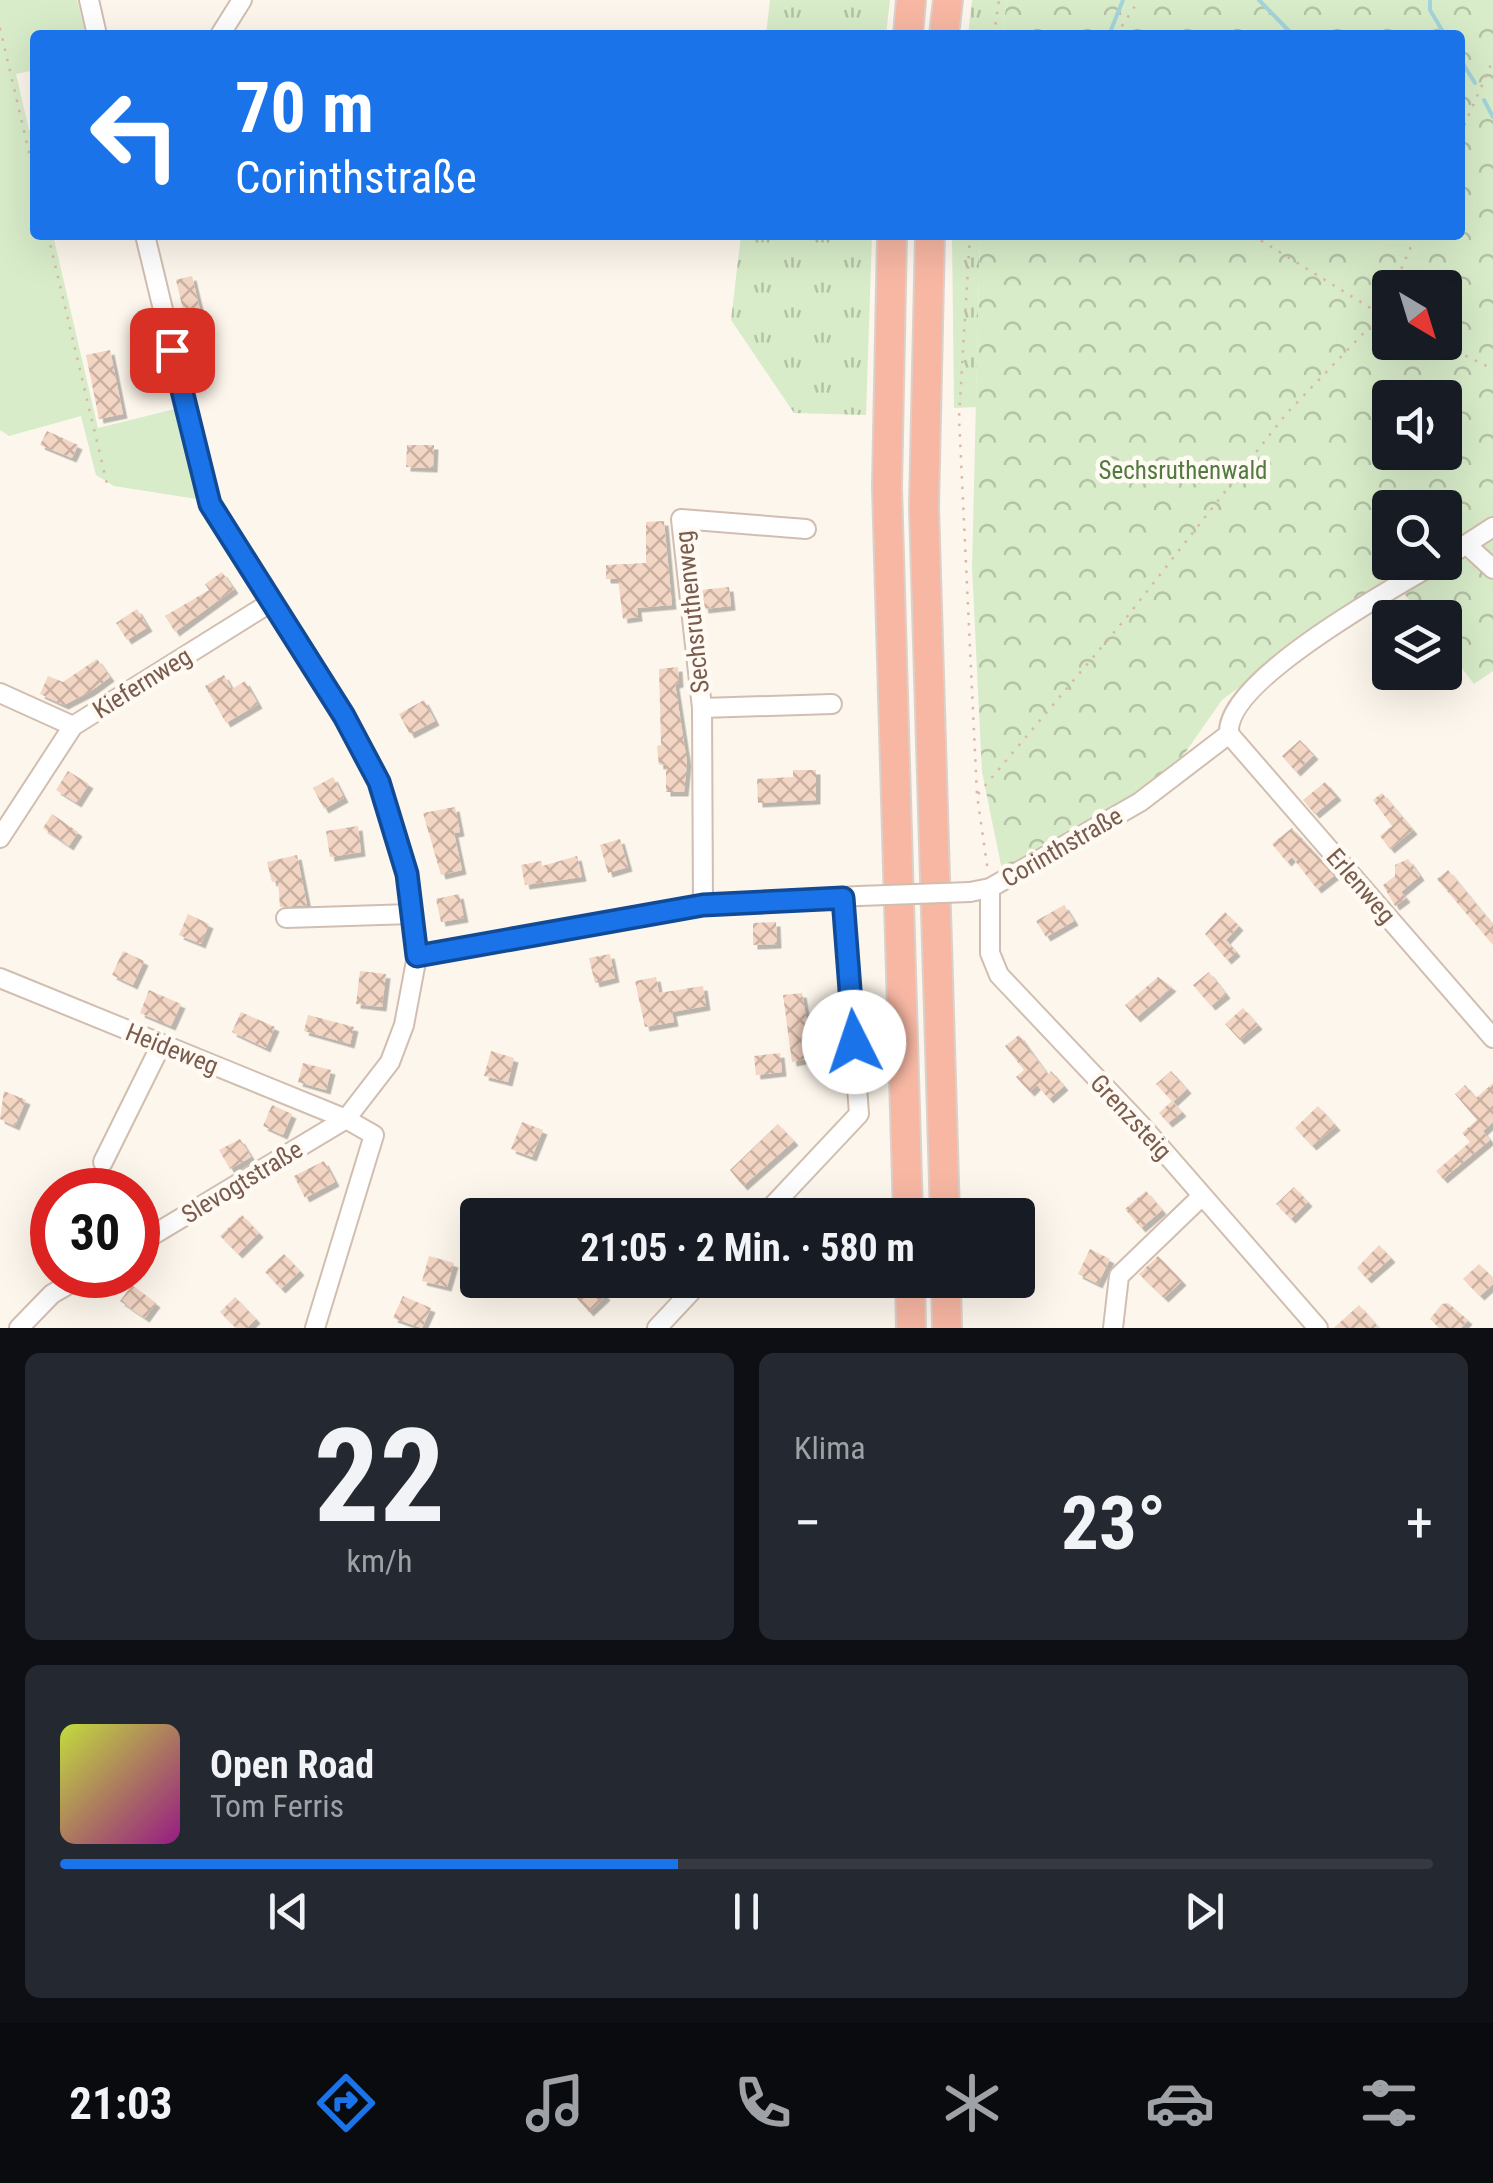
<!DOCTYPE html>
<html lang="de">
<meta charset="utf-8">
<style>
body{margin:0;font-family:"Roboto Condensed",sans-serif;background:#242831;color:#f1f3f6;height:100vh;display:flex;flex-direction:column;font-size:38px;white-space:nowrap}
*{box-sizing:border-box;margin:0}
p{font-size:32px;color:#9ea1a6}
.icon{flex:none;width:55px;height:55px;fill:none;stroke:currentColor;stroke-width:2;stroke-linecap:round;stroke-linejoin:round}
.map{position:relative;height:1328px;overflow:hidden}
.details{display:flex;flex-direction:column;gap:25px;padding:25px;background:#0d0f14;flex:1}
.details>*{flex:none}
.guide{position:absolute;left:30px;top:30px;width:1435px;height:210px;border-radius:10px;box-shadow:0 10px 40px #0002;background:#1a73e8;color:#fff;overflow:hidden}
.needle{width:65px;rotate:142deg}
.controls{position:absolute;left:1372px;top:270px;display:grid;gap:20px}
.controls a{display:grid;place-items:center;width:90px;height:90px;border-radius:10px;background:#171b24;box-shadow:0 10px 40px #0002;font-size:50px}
.speed{position:absolute;left:30px;top:1168px;display:flex;gap:20px;font-size:50px;font-weight:700;text-align:center}
.speed>*{display:grid;place-content:center;width:130px;height:130px;border-radius:50%;background:#171b24;box-shadow:0 10px 40px #0002;line-height:1}
.speed .limit{border:15px solid #d22;background:#fff;color:#111}
.pin{position:absolute;display:grid;place-items:center;width:85px;height:85px;color:#fff;margin:-42px;border-radius:20px;box-shadow:0 5px 15px #0006}
.me{position:absolute;width:110px;margin:-55px;rotate:356deg;stroke-linejoin:round;filter:drop-shadow(0 0 8px #0008)}
.turn{display:flex;align-items:center;gap:35px;height:210px;padding:0 40px;font-size:45px}
.turn .icon{width:130px;height:130px;stroke-width:2.5}
.turn b{display:block;font-size:70px;line-height:85px}
.big{font-size:75px;font-weight:700;line-height:1.1}
.details .card{flex:1;display:flex;flex-direction:column;justify-content:center;gap:15px;min-width:0;padding:0 35px;border-radius:15px;background:#242831}
.details .dial{align-items:center;gap:0}
.dial b{font-size:130px;line-height:1}
.song{display:flex;align-items:center;gap:30px}
.cover{width:120px;height:120px;border-radius:15px;background:linear-gradient(135deg,hsl(70 70% 55%),hsl(310 70% 35%))}
.played{height:10px;border-radius:5px;background:linear-gradient(90deg,#1a73e8 45%,#363941 45%)}
.keys{display:flex;justify-content:space-around;direction:ltr}
.heat{display:flex;justify-content:space-between;align-items:center;font-size:55px;direction:ltr}
.details .tiles{flex:1;display:grid;gap:25px;grid-template-columns:1fr 1fr}
.card:last-child{grid-column:span 2}
.trip{position:absolute;left:460px;top:1198px;width:575px;height:100px;border-radius:10px;background:#171b24;box-shadow:0 10px 40px #0002;font-weight:700;line-height:100px;text-align:center}
.tab-bar{display:flex;height:160px;justify-content:space-around;align-items:center;background:#090b0e;color:#9ea1a6}
.tab-bar .icon{width:70px;height:70px}
.tab-bar .current{color:#1a73e8}
.tab-bar b{font-size:45px;color:#f1f3f6}
.map>svg:first-child{display:block}
.grass{fill:url(#grass-tufts)}
.forest{fill:url(#forest-crowns);fill-rule:evenodd}
.green{fill:#d8ecc9}
.lines{fill:none;stroke-linecap:round;stroke-linejoin:round}
.stream{stroke:#a5d3da;stroke-width:4}
.building{fill:url(#building-cross-hatch);filter:url(#shadow)}
.minor-casing{stroke:#d1beb0;stroke-width:22}
.highway-casing{stroke:#dad1cd;stroke-width:32}
.path{stroke:#d9b8a5;stroke-width:2.5;stroke-dasharray:2.5 8;stroke-linecap:butt}
.minor{stroke:#fff;stroke-width:18}
.highway{stroke:#f7b7a3;stroke-width:28}
.minor-bridge-casing{stroke:#d1beb0;stroke-width:22;stroke-linecap:butt}
.minor-bridge{stroke:#fff;stroke-width:18}
.route-casing{stroke:#114b97;stroke-width:25}
.route{stroke:#1a73e8;stroke-width:18}
.labels{text-anchor:middle;dominant-baseline:central;stroke-width:9;stroke-linejoin:round;paint-order:stroke}
.park-label{font-size:25px;fill:#537a41;stroke:#fffaf3}
.street-label{font-size:25px;fill:#7a5c4d;stroke:#fffaf3}
</style>
<div class="map">
<svg width="1493" height="1328" viewBox="0 0 1493 1328">
<defs>
<pattern id="grass-tufts" width="24" height="20" patternUnits="userSpaceOnUse" patternTransform="scale(2.5)"><rect width="24" height="20" fill="#d8ecc9"/><path d="M3 7l-1-3M5 7V3M7 7l1-3M15 17l-1-3M17 17v-4M19 17l1-3" fill="none" stroke="#b4c2a5"/></pattern>
<pattern id="forest-crowns" width="20" height="18" patternUnits="userSpaceOnUse" patternTransform="scale(2.5)"><rect width="20" height="18" fill="#d8ecc9"/><path d="M2 6a3 3 0 1 1 6 0M12 15a3 3 0 1 1 6 0" fill="none" stroke="#b4c2a5"/></pattern>
<pattern id="building-cross-hatch" width="8" height="8" patternUnits="userSpaceOnUse" patternTransform="scale(2.5)"><rect width="8" height="8" fill="#f3d5c3"/><path d="M0 0l8 8M0 8l8-8" fill="none" stroke="#cab0a1"/></pattern>
<filter id="shadow"><feDropShadow dx="4.5" dy="4.5" stdDeviation="0" flood-color="#0004"/></filter>
</defs>
<rect width="100%" height="100%" fill="#fdf6ec"/>
<g class="grass">
<path d="M 770,0 L 890,0 L 886,35 L 766,35 Z"/>
<path d="M 972,0 L 1007,0 L 1002,35 L 968,35 Z"/>
<path d="M 741,235 L 872,235 L 866,415 L 794,413 L 731,320 Z"/>
<path d="M 952,235 L 980,235 L 976,407 L 954,408 Z"/>
</g>
<path class="forest" d="M 1007,0 L 1493,0 L 1493,671 L 1474,684 L 1445,646 L 1445,618 L 1423,617 L 1390,576 L 1222,700 L 1171,773 L 1003,875 L 982,772 L 972,568 L 980,235 L 1460,235 L 1460,35 L 1002,35 ZM 1390,288 L 1445,288 L 1445,342 L 1390,342 ZM 1390,398 L 1445,398 L 1445,452 L 1390,452 ZM 1390,508 L 1445,508 L 1445,562 L 1390,562 Z"/>
<path class="green" d="M 0,0 L 77,0 L 86,35 L 35,35 L 35,70 L 16,74 L 29,130 L 35,129 L 35,235 L 53,235 L 98,428 L 179,408 L 203,500 L 114,486 L 96,475 L 81,416 L 9,436 L 0,430 Z"/>
<g class="lines">
<g class="stream">
<path d="M 1259,0 L 1293,35"/>
<path d="M 1430,0 L 1430,10 L 1445,35"/>
<path d="M 1109,35 L 1123,0"/>
<path d="M 1460,59 L 1475,83"/>
<path d="M 1484,100 L 1493,117"/>
</g>
</g>
<g class="building">
<path d="M 192,276 L 205,331 L 189,335 L 176,280 Z"/>
<path d="M 110,350 L 123,414 L 99,419 L 86,355 Z"/>
<path d="M 47,431 L 78,445 L 72,458 L 40,445 Z"/>
<path d="M 407,445 L 434,445 L 433,468 L 406,467 Z"/>
<path d="M 664,521 L 672,605 L 637,608 L 638,617 L 623,619 L 618,579 L 606,579 L 606,565 L 646,563 L 646,522 Z"/>
<path d="M 222,572 L 234,589 L 175,632 L 165,616 L 209,590 L 205,584 Z"/>
<path d="M 729,587 L 731,606 L 704,609 L 701,590 Z"/>
<path d="M 137,609 L 148,627 L 127,640 L 116,623 Z"/>
<path d="M 97,659 L 110,677 L 91,691 L 64,705 L 40,694 L 48,676 L 63,682 Z"/>
<path d="M 678,667 L 679,683 L 675,684 L 687,762 L 684,792 L 666,792 L 666,764 L 659,765 L 657,746 L 661,745 L 659,669 Z"/>
<path d="M 224,675 L 232,689 L 245,681 L 258,704 L 226,723 L 205,686 Z"/>
<path d="M 424,700 L 435,721 L 410,734 L 399,714 Z"/>
<path d="M 1300,740 L 1314,755 L 1296,772 L 1282,756 Z"/>
<path d="M 793,770 L 816,770 L 816,800 L 758,803 L 757,779 L 793,777 Z"/>
<path d="M 68,771 L 89,784 L 77,803 L 56,790 Z"/>
<path d="M 333,777 L 344,798 L 324,809 L 313,788 Z"/>
<path d="M 1325,782 L 1337,796 L 1315,814 L 1303,800 Z"/>
<path d="M 1382,793 L 1413,830 L 1390,849 L 1380,836 L 1392,826 L 1373,800 Z"/>
<path d="M 455,807 L 460,832 L 454,833 L 462,870 L 441,875 L 423,813 Z"/>
<path d="M 52,814 L 78,832 L 69,846 L 43,828 Z"/>
<path d="M 358,826 L 361,852 L 330,857 L 326,831 Z"/>
<path d="M 1292,828 L 1335,875 L 1317,889 L 1292,857 L 1287,862 L 1272,844 Z"/>
<path d="M 620,839 L 628,867 L 608,873 L 600,845 Z"/>
<path d="M 297,855 L 307,905 L 280,907 L 278,880 L 272,882 L 267,862 Z"/>
<path d="M 577,856 L 582,877 L 525,885 L 521,865 L 541,861 L 542,866 Z"/>
<path d="M 1408,859 L 1420,876 L 1401,892 L 1406,898 L 1395,906 L 1383,885 L 1395,876 L 1395,865 Z"/>
<path d="M 1448,870 L 1493,925 L 1493,945 L 1437,879 Z"/>
<path d="M 459,894 L 464,918 L 441,922 L 436,899 Z"/>
<path d="M 1064,905 L 1074,921 L 1046,937 L 1036,921 Z"/>
<path d="M 1225,912 L 1239,926 L 1226,940 L 1236,952 L 1227,960 L 1205,934 Z"/>
<path d="M 188,914 L 209,924 L 201,944 L 179,935 Z"/>
<path d="M 776,922 L 777,944 L 753,945 L 753,923 Z"/>
<path d="M 123,951 L 144,961 L 133,985 L 112,975 Z"/>
<path d="M 610,954 L 615,978 L 595,983 L 589,958 Z"/>
<path d="M 360,971 L 386,974 L 382,1007 L 356,1004 Z"/>
<path d="M 1209,972 L 1226,994 L 1211,1006 L 1193,985 Z"/>
<path d="M 656,977 L 659,993 L 703,986 L 706,1006 L 672,1012 L 674,1022 L 645,1027 L 635,981 Z"/>
<path d="M 1158,977 L 1172,987 L 1136,1018 L 1125,1005 Z"/>
<path d="M 149,990 L 181,1004 L 171,1026 L 140,1013 Z"/>
<path d="M 802,993 L 813,1058 L 792,1062 L 783,995 Z"/>
<path d="M 1243,1008 L 1258,1025 L 1240,1040 L 1225,1024 Z"/>
<path d="M 241,1012 L 275,1027 L 266,1048 L 232,1032 Z"/>
<path d="M 308,1015 L 354,1027 L 350,1044 L 304,1031 Z"/>
<path d="M 1019,1035 L 1048,1075 L 1051,1071 L 1064,1086 L 1049,1099 L 1037,1085 L 1030,1092 L 1016,1077 L 1024,1070 L 1005,1046 Z"/>
<path d="M 491,1051 L 514,1058 L 508,1082 L 484,1076 Z"/>
<path d="M 780,1053 L 782,1072 L 756,1075 L 754,1056 Z"/>
<path d="M 303,1063 L 331,1070 L 326,1090 L 298,1082 Z"/>
<path d="M 1171,1071 L 1187,1089 L 1173,1102 L 1182,1112 L 1168,1123 L 1159,1113 L 1172,1101 L 1156,1084 Z"/>
<path d="M 1493,1083 L 1493,1122 L 1483,1131 L 1490,1140 L 1443,1179 L 1436,1171 L 1470,1142 L 1462,1133 L 1477,1120 L 1455,1094 L 1465,1085 L 1476,1098 Z"/>
<path d="M 4,1091 L 26,1100 L 15,1126 L 0,1119 Z"/>
<path d="M 272,1105 L 292,1114 L 283,1135 L 263,1126 Z"/>
<path d="M 1318,1106 L 1336,1126 L 1312,1146 L 1295,1128 Z"/>
<path d="M 522,1122 L 543,1130 L 532,1157 L 511,1149 Z"/>
<path d="M 778,1124 L 794,1141 L 743,1186 L 730,1170 Z"/>
<path d="M 240,1139 L 251,1157 L 230,1169 L 219,1150 Z"/>
<path d="M 324,1161 L 335,1182 L 305,1198 L 294,1176 Z"/>
<path d="M 1294,1187 L 1308,1202 L 1291,1219 L 1276,1204 Z"/>
<path d="M 1146,1191 L 1162,1210 L 1141,1228 L 1125,1209 Z"/>
<path d="M 242,1215 L 259,1233 L 238,1254 L 220,1236 Z"/>
<path d="M 1379,1245 L 1391,1258 L 1367,1279 L 1357,1268 Z"/>
<path d="M 1090,1249 L 1110,1259 L 1098,1284 L 1078,1274 Z"/>
<path d="M 284,1254 L 300,1271 L 281,1289 L 265,1272 Z"/>
<path d="M 429,1256 L 454,1263 L 447,1287 L 422,1281 Z"/>
<path d="M 1158,1256 L 1182,1281 L 1164,1298 L 1139,1274 Z"/>
<path d="M 1479,1264 L 1493,1278 L 1493,1284 L 1480,1296 L 1463,1279 Z"/>
<path d="M 592,1280 L 606,1296 L 589,1312 L 575,1296 Z"/>
<path d="M 132,1285 L 156,1303 L 145,1318 L 120,1301 Z"/>
<path d="M 403,1296 L 431,1308 L 422,1328 L 393,1318 Z"/>
<path d="M 235,1297 L 256,1319 L 247,1328 L 236,1328 L 220,1312 Z"/>
<path d="M 1448,1303 L 1468,1320 L 1461,1328 L 1440,1328 L 1430,1319 L 1442,1304 Z"/>
<path d="M 1359,1305 L 1379,1328 L 1334,1328 Z"/>
</g>
<g class="lines">
<g class="minor-casing">
<g id="minor">
<path d="M 89,0 L 97,35"/>
<path d="M 220,35 L 242,0"/>
<path d="M 1468,546 L 1493,569"/>
<path d="M 1445,558 L 1493,527"/>
<path d="M 0,693 L 73,726"/>
<path d="M 702,708 L 832,704"/>
<path d="M 1229,734 L 1493,1038"/>
<path d="M 0,838 L 73,726 L 273,601"/>
<path d="M 990,888 L 990,953 L 999,975 L 1140,1124 L 1318,1328"/>
<path d="M 970,892 L 990,888 L 1140,802 L 1229,734 C 1224,681 1393,588 1438,562"/>
<path d="M 703,905 L 702,708 L 681,519 L 806,529"/>
<path d="M 286,918 L 412,914"/>
<path d="M 417,956 L 703,905 L 859,896"/>
<path d="M 0,978 L 346,1119 L 374,1135 L 315,1328"/>
<path d="M 103,1162 L 161,1045"/>
<path d="M 764,1215 L 859,1114 L 843,898"/>
<path d="M 138,1244 L 346,1119 L 390,1062 L 404,1025 L 417,956 L 407,874 L 379,782 L 344,716 L 210,504 L 145,235"/>
<path d="M 19,1328 L 52,1294 L 85,1275"/>
<path d="M 657,1328 L 702,1280"/>
<path d="M 1113,1328 L 1119,1276 L 1202,1196"/>
</g>
</g>
<g class="highway-casing">
<g id="highway">
<path d="M 908,35 L 911,0"/>
<path d="M 944,35 L 948,0"/>
<path d="M 892,235 L 887,487 L 908,1215"/>
<path d="M 930,235 L 924,507 L 945,1215"/>
<path d="M 910,1280 L 911,1328"/>
<path d="M 946,1280 L 947,1328"/>
</g>
</g>
<g class="path">
<path d="M 0,28 L 35,178"/>
<path d="M 994,35 L 999,0"/>
<path d="M 1116,35 L 1139,0"/>
<path d="M 1460,135 L 1493,60"/>
<path d="M 48,235 L 108,488"/>
<path d="M 970,235 L 959,417 L 977,795 L 988,872"/>
<path d="M 1252,235 L 1390,320"/>
<path d="M 1393,288 L 1416,235"/>
<path d="M 1437,342 L 1493,369"/>
<path d="M 978,794 L 1126,618 L 1286,414 L 1381,315 L 1390,294"/>
</g>
<use href="#minor" class="minor"/>
<use href="#highway" class="highway"/>
<g class="minor-bridge-casing">
<path id="minor-bridge" d="M 859,896 L 970,892"/>
</g>
<use href="#minor-bridge" class="minor-bridge"/>
</g>
<g class="lines">
<g class="route-casing">
<path id="route" d="M 172,350 L 210,504 L 344,716 L 379,782 L 407,874 L 417,956 L 703,905 L 843,898 L 854,1042"/>
</g>
<use href="#route" class="route"/>
</g>
<g class="labels">
<g class="park-label">
<text x="1183" y="470">Sechsruthenwald</text>
</g>
<g class="street-label">
<text transform="translate(692 612) rotate(-96)">Sechsruthenweg</text>
<text transform="translate(142 683) rotate(-32)">Kiefernweg</text>
<text transform="translate(1062 847) rotate(-30)">Corinthstraße</text>
<text transform="translate(1361 886) rotate(49)">Erlenweg</text>
<text transform="translate(172 1049) rotate(22)">Heideweg</text>
<text transform="translate(1131 1117) rotate(47)">Grenzsteig</text>
<text transform="translate(242 1182) rotate(-31)">Slevogtstraße</text>
</g>
</g>
</svg>
<div class="controls">
<a><svg class="needle" viewBox="-14 -14 28 28"><path d="M0-13l5 13h-10z" fill="#e53935"/><path d="M0 13l5-13h-10z" fill="#9ea1a6"/></svg></a>
<a><svg class="icon" aria-label="sound" viewBox="0 0 24 24"><path d="M4 9h4l5-4v14l-5-4H4zM17 9q2 3 0 6"/></svg></a>
<a><svg class="icon" aria-label="search" viewBox="0 0 24 24"><circle cx="10" cy="10" r="6"/><path d="M15 15l6 6"/></svg></a>
<a><svg class="icon" aria-label="layers" viewBox="0 0 24 24"><path d="M12 4l9 5-9 5-9-5zM3 14l9 5 9-5"/></svg></a>
</div>
<div class="speed"><div class="limit">30</div></div>
<div class="pin" style="left:172px;top:350px;background:#d93025"><svg class="icon" aria-label="arrive" viewBox="0 0 24 24"><path d="M6 21V4h12l-3 4 3 4H6"/></svg></div>
<svg class="me" style="left:854px;top:1042px" viewBox="-20 -20 40 40"><circle r="19" fill="#fff"/><path d="M0-13L10 11 0 6-10 11z" fill="#1a73e8"/></svg>
<div class="trip">21:05 · 2 Min. · 580 m</div>
<div class="guide">
<div class="turn"><svg class="icon" aria-label="left" viewBox="0 0 24 24"><path d="M17 20v-9H6M10 6l-5 5 5 5"/></svg><div><b>70 m</b>Corinthstraße</div></div>
</div>
</div>
<section class="details">
<div class="tiles">
<div class="card dial"><b>22</b><p>km/h</p></div>
<div class="card"><p>Klima</p>
<div class="heat"><a>−</a><b class="big">23°</b><a>+</a></div>
</div>
<div class="card">
<div class="song"><i class="cover"></i><div><b>Open Road</b><p>Tom Ferris</p></div></div>
<div class="played"></div>
<div class="keys"><svg class="icon" aria-label="previous" viewBox="0 0 24 24"><path d="M18 5L8 12l10 7zM5 5v14"/></svg><svg class="icon" aria-label="pause" viewBox="0 0 24 24"><path d="M8 5v14M16 5v14"/></svg><svg class="icon" aria-label="next" viewBox="0 0 24 24"><path d="M6 5l10 7-10 7zM19 5v14"/></svg></div>
</div>
</div>
</section>
<nav class="tab-bar">
<b>21:03</b>
<svg class="icon current" aria-label="directions" viewBox="0 0 24 24"><path d="M12 3l9 9-9 9-9-9zM9 14v-3h6M13 9l2 2-2 2"/></svg>
<svg class="icon" aria-label="music" viewBox="0 0 24 24"><path d="M9 18V5l10-2v13"/><circle cx="6" cy="18" r="3"/><circle cx="16" cy="16" r="3"/></svg>
<svg class="icon" aria-label="phone" viewBox="0 0 24 24"><path d="M5 4h4l2 5-3 2q2 4 5 5l2-3 5 2v4C11 20 4 13 5 4z"/></svg>
<svg class="icon" aria-label="climate" viewBox="0 0 24 24"><path d="M12 3v18M4 7l16 10M4 17L20 7"/></svg>
<svg class="icon" aria-label="car" viewBox="0 0 24 24"><path d="M5 17H2v-5l4-1 3-4h7l3 4 3 1v5h-3M9 17h6M6 11h13"/><circle cx="7" cy="17" r="2"/><circle cx="17" cy="17" r="2"/></svg>
<svg class="icon" aria-label="filters" viewBox="0 0 24 24"><path d="M4 7h16M4 17h16"/><circle cx="9" cy="7" r="2"/><circle cx="15" cy="17" r="2"/></svg>
</nav>
